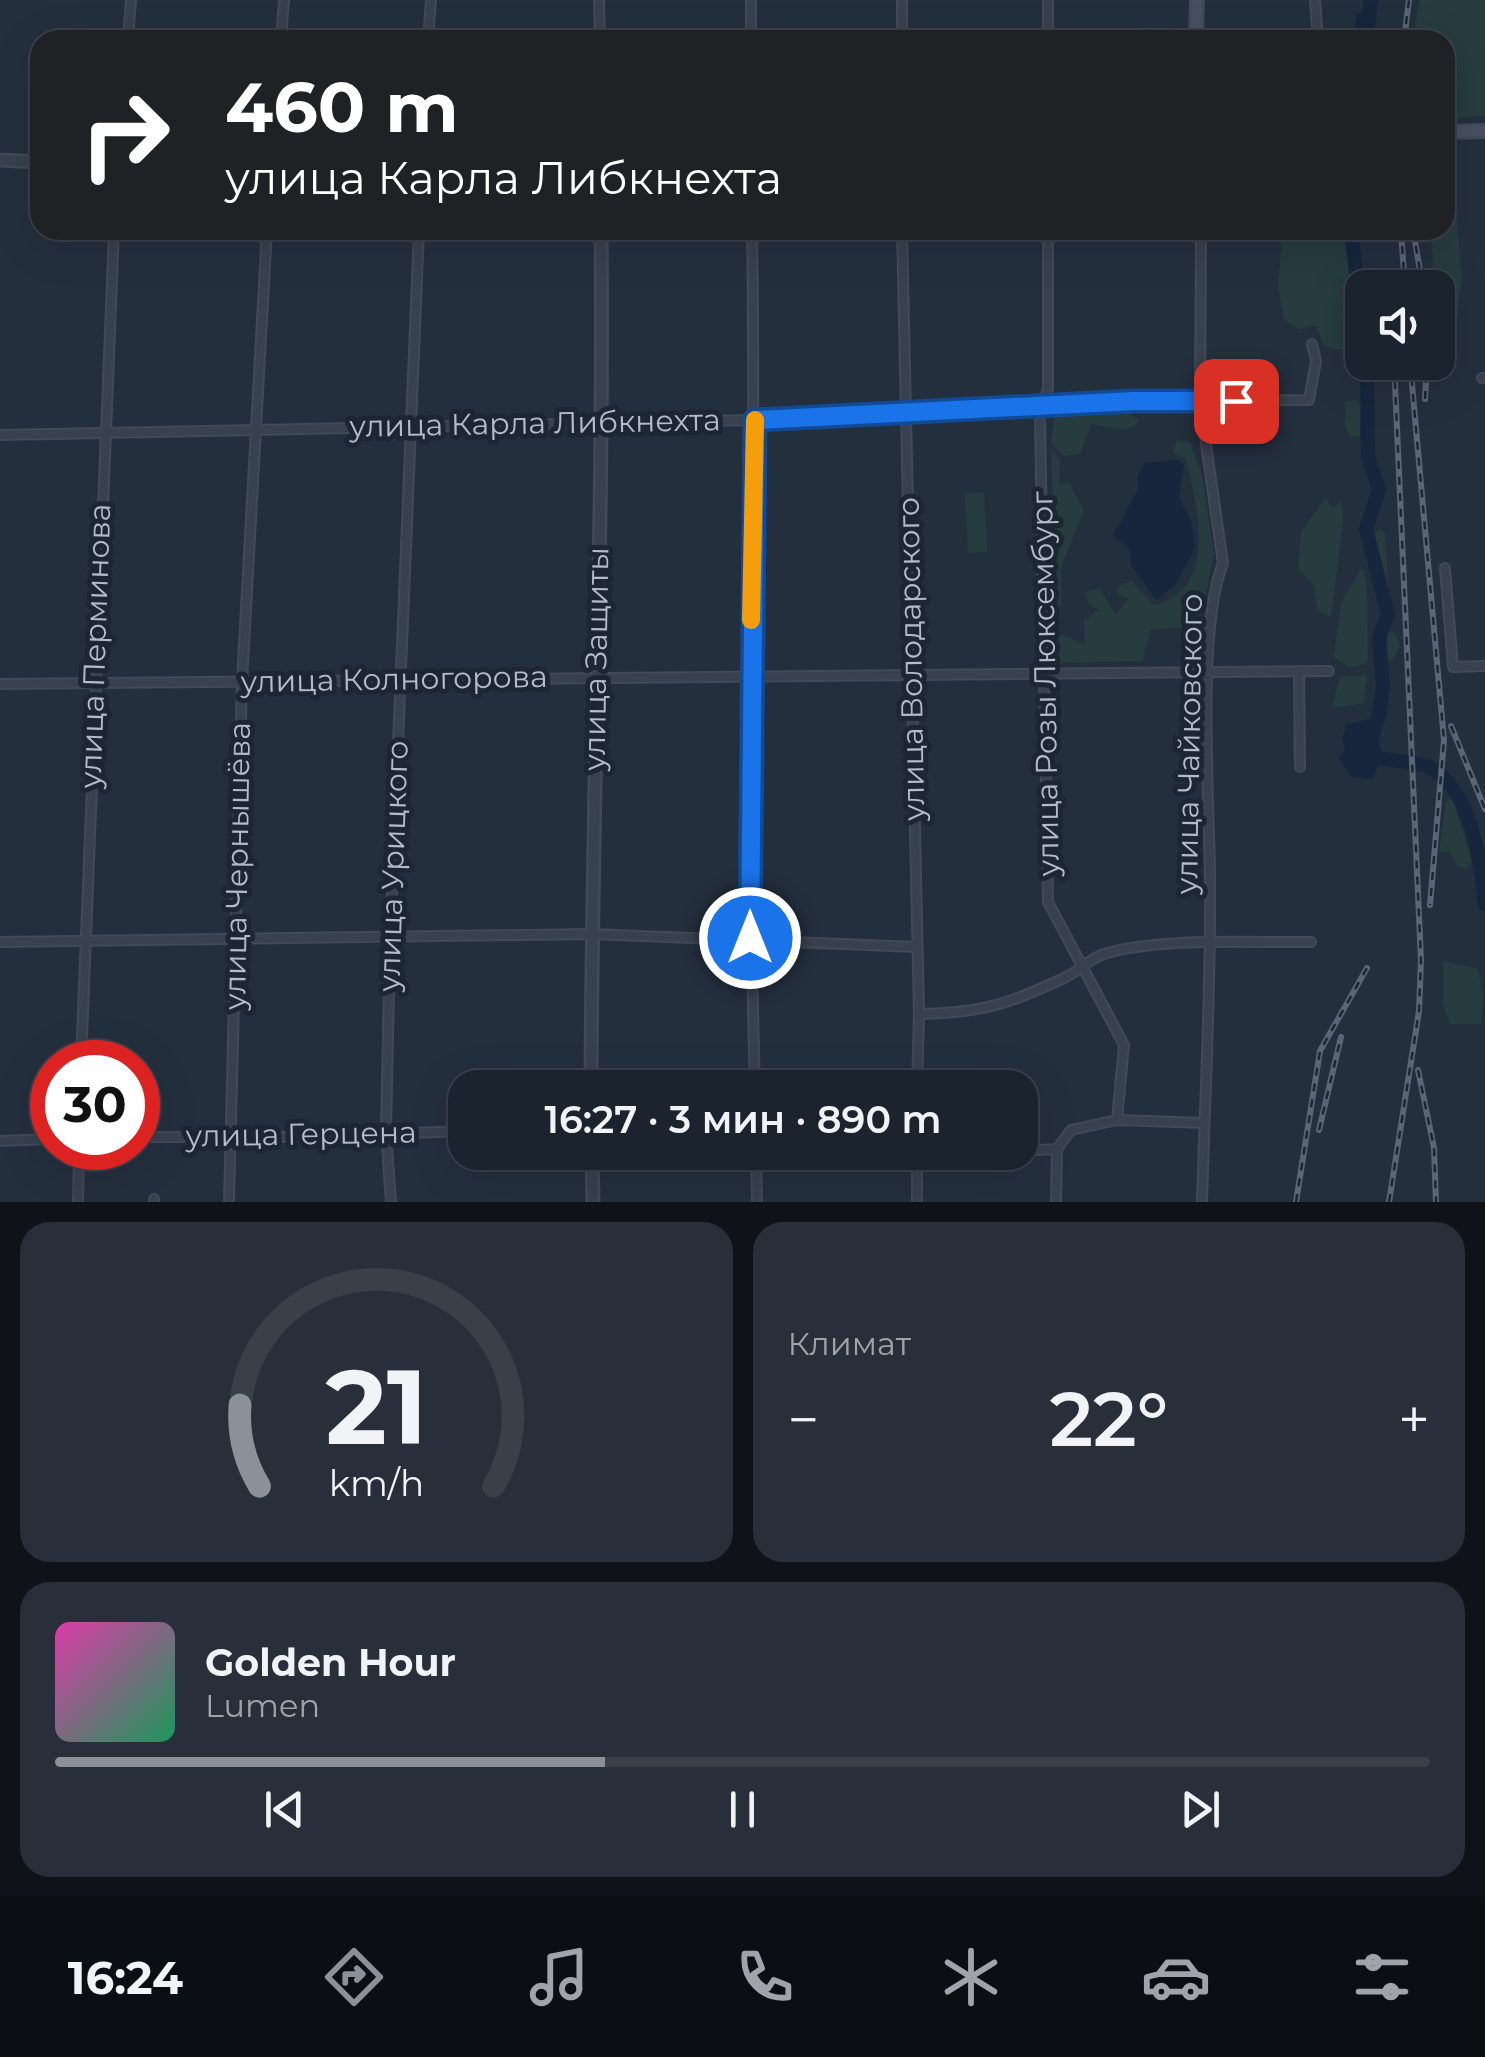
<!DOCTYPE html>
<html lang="ru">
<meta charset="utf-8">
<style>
body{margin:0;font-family:Montserrat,sans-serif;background:#282f3a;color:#f1f3f6;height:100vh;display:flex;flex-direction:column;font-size:38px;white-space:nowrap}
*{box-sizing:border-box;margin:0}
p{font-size:32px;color:#a0a4aa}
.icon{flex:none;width:55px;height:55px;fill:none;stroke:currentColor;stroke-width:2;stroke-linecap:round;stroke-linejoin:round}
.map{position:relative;height:1202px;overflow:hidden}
.side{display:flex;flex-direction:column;gap:20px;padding:20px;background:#0f1319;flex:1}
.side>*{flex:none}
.guide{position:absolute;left:30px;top:30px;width:1425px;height:210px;border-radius:30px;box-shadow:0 10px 40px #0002,0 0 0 2px #39404a;background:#202124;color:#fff;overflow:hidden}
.tools{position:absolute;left:1345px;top:270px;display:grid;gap:20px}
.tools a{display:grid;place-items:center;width:110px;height:110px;border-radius:20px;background:#1b232e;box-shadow:0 10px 40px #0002,0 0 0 2px #39404a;font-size:50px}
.speed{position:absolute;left:30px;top:1040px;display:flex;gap:20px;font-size:50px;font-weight:700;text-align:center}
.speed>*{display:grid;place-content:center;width:130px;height:130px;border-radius:50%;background:#1b232e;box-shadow:0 10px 40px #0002,0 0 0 2px #39404a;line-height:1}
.speed .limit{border:15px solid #d22;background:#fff;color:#111}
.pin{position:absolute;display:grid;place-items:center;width:85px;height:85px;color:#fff;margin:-42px;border-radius:20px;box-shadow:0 5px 15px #0006}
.me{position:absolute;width:110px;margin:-55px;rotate:0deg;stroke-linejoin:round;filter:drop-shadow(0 0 8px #0008)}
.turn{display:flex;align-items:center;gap:35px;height:210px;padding:0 30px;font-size:45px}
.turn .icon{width:130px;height:130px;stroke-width:2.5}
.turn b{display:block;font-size:70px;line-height:85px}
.big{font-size:75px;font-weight:600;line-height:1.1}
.side .widget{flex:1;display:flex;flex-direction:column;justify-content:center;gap:15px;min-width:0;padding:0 35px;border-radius:30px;background:#282f3a}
.side .dial{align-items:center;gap:0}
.dial svg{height:260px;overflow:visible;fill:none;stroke:#39404a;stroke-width:7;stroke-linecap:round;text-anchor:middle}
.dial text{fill:#f1f3f6;stroke:none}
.song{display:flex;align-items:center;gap:30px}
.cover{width:120px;height:120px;border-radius:15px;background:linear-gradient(135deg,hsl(320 70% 55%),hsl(150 70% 35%))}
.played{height:10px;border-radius:5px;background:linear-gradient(90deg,#8c9099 40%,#39404a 40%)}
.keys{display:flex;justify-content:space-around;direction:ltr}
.heat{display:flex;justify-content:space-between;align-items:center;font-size:55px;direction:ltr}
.side .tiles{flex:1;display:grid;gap:20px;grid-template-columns:1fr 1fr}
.widget:last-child{grid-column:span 2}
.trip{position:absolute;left:448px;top:1070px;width:590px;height:100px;border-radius:30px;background:#1b232e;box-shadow:0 10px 40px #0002,0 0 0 2px #39404a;font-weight:600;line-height:100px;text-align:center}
.tab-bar{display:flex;height:160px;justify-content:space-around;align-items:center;background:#0b0e12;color:#a0a4aa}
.tab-bar .icon{width:70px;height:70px}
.tab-bar .active{color:#8c9099}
.tab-bar b{font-size:45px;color:#f1f3f6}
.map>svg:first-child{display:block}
.green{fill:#263c3f}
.water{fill:#17263c}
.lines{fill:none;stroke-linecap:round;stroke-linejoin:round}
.river{stroke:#17263c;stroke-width:14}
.minor-casing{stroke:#414a57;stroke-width:12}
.tertiary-casing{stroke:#414a57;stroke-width:15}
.secondary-casing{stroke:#414a57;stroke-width:16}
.minor{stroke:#38414e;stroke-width:8}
.tertiary{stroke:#38414e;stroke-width:10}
.secondary{stroke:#465061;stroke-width:11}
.rail-casing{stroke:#5a6575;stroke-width:6}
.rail{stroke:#1d2633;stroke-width:2.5;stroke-dasharray:8;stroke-linecap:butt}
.route-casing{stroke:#114b97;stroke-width:25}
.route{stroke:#1a73e8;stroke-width:18}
.slow{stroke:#f59e0b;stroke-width:18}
.labels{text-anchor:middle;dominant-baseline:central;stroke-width:10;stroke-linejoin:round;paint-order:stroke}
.street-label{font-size:30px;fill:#b4bcc9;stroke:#1d2633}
</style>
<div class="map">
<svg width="1485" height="1202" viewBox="0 0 1485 1202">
<rect width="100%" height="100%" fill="#242f3e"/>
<g class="green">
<path d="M 1419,0 L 1485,0 L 1485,116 L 1445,118 L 1445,40 L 1413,40 Z"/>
<path d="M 1142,27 L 1187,28 L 1192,40 L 1142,40 Z"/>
<path d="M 1445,156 L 1451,156 L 1462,277 L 1455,337 L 1438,341 L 1431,230 L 1445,230 Z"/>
<path d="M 1283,230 L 1344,230 L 1361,337 L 1356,345 L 1337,350 L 1323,345 L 1316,326 L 1299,329 L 1284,319 L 1278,284 Z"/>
<path d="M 1355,400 L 1361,405 L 1360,435 L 1351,437 L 1345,426 L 1345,402 Z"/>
<path d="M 1131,405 L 1132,416 L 1139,419 L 1135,426 L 1123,430 L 1091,424 L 1080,454 L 1064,456 L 1051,443 L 1055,411 Z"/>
<path d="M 1176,440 L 1190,442 L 1202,475 L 1214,554 L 1199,627 L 1151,629 L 1142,661 L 1052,663 L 1050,630 L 1085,644 L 1084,621 L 1098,610 L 1088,603 L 1086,592 L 1099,588 L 1116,615 L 1128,599 L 1118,594 L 1117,586 L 1131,581 L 1154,605 C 1220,588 1197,507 1186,459 L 1174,454 Z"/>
<path d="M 1051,449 L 1060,459 L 1059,484 L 1069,483 L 1084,511 L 1061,567 L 1061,607 L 1056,602 Z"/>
<path d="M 984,492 L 987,552 L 968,553 L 965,493 Z"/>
<path d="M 1325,499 L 1333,507 L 1342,501 L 1343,522 L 1331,617 L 1317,610 L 1314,586 L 1298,568 L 1301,532 Z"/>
<path d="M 1380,528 L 1385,534 L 1389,598 L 1379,597 L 1367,544 Z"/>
<path d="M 1362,568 L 1367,584 L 1368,663 L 1351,668 L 1334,657 L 1341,602 Z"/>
<path d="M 1387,631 L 1395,633 L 1400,646 L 1391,662 L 1380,658 L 1388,644 Z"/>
<path d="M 1367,675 L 1364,703 L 1332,708 L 1340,677 Z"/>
<path d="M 1452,796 L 1472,862 L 1466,869 L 1457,865 L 1449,851 L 1439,852 L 1446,802 Z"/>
<path d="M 1443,961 L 1478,969 L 1483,996 L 1481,1024 L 1450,1024 L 1443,1005 Z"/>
</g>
<g class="water">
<path d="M 1370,10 L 1374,15 L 1372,40 L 1355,40 L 1356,14 Z"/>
<path d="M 1178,460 L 1184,465 L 1179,497 L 1190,518 L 1196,547 L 1175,585 L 1156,600 L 1131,565 L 1130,550 L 1113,535 L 1138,490 L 1138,475 L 1145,463 Z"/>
<path d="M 1379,716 L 1378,741 L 1384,756 L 1372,779 L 1351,776 L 1339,759 L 1345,750 L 1342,739 L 1346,725 Z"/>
</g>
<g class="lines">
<g class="river">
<path d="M 1367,40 L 1371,0"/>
<path d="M 1351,230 L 1362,325"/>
<path d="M 1367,362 L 1368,457 L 1379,490 L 1366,529 L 1388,615 L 1379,638 L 1383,686 L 1379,716 L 1365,757 C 1383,760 1409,760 1426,766 C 1471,784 1481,863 1485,904"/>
</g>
<g class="minor-casing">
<g id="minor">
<path d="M 599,0 L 600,40"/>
<path d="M 751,0 L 751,40"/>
<path d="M 1315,0 L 1318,40"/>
<path d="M 128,40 L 131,0"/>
<path d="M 281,40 L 284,0"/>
<path d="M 428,40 L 431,0"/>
<path d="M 902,40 L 902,0"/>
<path d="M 1048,40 L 1048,0"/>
<path d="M 752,230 C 757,516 746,802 755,1088"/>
<path d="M 902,230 L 919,1014 L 917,1088"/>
<path d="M 1048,230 L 1048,388 L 1040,418 L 1048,902 L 1124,1045 L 1117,1120"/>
<path d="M 1201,230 L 1200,402 L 1223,563 C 1196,631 1210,803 1210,882 C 1211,989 1205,1095 1202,1202"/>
<path d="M 1048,232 L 1150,230"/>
<path d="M 1482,378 L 1485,378"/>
<path d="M 0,435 L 755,420 L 1134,401 L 1309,400 L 1316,361 L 1312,344"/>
<path d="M 1445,568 L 1453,667 L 1485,666"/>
<path d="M 1299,671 L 1300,767"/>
<path d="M 0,684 L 1329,671"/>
<path d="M 0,942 L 592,934 L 916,947"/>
<path d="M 919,1014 C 981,1013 1010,1004 1066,977 C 1081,970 1088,959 1104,954 C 1161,937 1251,943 1311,942"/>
<path d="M 81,1062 L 114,230"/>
<path d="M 138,1137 L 306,1137 L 465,1131"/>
<path d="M 0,1141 L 52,1139"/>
<path d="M 1020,1151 L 1057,1149"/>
<path d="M 756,1152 L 757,1202"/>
<path d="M 78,1202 L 79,1148"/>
<path d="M 154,1202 L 154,1199"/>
<path d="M 229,1202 L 242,681 L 267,230"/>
<path d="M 391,1202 L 386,1132 L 390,938 L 419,230"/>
<path d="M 917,1202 L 917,1152"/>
<path d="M 1056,1202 L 1057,1149 L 1071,1130 L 1117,1120 L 1204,1123"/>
</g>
</g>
<g class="tertiary-casing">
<g id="tertiary">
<path d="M 0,160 L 40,162"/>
<path d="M 591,1088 C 592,802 604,516 601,230"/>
<path d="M 592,1152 L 593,1202"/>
</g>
</g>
<g class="secondary-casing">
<g id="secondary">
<path d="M 1196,40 L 1197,0"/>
<path d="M 1445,132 L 1485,131"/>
</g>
</g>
<use href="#minor" class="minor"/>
<use href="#tertiary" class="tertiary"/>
<use href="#secondary" class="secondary"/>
<g class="rail-casing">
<g id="rail">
<path d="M 1404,40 L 1409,0"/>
<path d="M 1401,230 L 1405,288"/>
<path d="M 1413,230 L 1423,288"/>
<path d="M 1410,362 L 1444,740 L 1430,905"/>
<path d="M 1425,399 L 1427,362"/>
<path d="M 1451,726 L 1485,809"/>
<path d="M 1418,1070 L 1434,1148 L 1436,1202"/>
<path d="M 1319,1130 L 1341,1037"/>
<path d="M 1296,1202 L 1320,1051 L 1367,968"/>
<path d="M 1389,1202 L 1419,1011 L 1421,960 L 1394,362"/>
</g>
</g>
<use href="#rail" class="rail"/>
</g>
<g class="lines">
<g class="route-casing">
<path id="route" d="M 750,938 L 755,420 L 1134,401 L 1236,401"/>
</g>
<use href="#route" class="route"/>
<path class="slow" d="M 751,620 L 755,420"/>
</g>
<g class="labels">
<g class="street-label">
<text transform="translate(535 423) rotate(-1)">улица Карла Либкнехта</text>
<text transform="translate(95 646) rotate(-88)">улица Перминова</text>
<text transform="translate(596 659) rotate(-89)">улица Защиты</text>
<text transform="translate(911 659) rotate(-91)">улица Володарского</text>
<text transform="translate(394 679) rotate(-1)">улица Колногорова</text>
<text transform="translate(1045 684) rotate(-91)">улица Розы Люксембург</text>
<text transform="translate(1189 744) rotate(-89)">улица Чайковского</text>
<text transform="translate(237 866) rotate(-89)">улица Чернышёва</text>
<text transform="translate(393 866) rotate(-88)">улица Урицкого</text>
<text transform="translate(301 1134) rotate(-1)">улица Герцена</text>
</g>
</g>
</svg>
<div class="tools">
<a><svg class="icon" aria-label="sound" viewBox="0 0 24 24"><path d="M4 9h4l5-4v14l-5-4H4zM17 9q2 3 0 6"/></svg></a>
</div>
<div class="speed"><div class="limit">30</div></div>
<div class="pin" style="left:1236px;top:401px;background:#d93025"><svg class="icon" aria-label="arrive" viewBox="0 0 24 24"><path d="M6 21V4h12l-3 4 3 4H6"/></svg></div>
<svg class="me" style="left:750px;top:938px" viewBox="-20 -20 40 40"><circle r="17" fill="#1a73e8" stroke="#fff" stroke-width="3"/><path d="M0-11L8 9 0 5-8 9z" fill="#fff"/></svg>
<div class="trip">16:27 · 3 мин · 890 m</div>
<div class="guide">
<div class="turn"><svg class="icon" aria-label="right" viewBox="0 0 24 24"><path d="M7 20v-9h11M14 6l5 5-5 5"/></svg><div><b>460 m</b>улица Карла Либкнехта</div></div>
</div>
</div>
<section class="side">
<div class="tiles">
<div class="widget dial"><svg viewBox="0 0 100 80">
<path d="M14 69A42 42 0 1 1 86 69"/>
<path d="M14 69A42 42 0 0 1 8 44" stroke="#8c9099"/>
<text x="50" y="56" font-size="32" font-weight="700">21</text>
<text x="50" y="72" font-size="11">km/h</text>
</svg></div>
<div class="widget"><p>Климат</p>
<div class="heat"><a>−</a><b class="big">22°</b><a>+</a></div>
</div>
<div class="widget">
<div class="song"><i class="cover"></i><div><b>Golden Hour</b><p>Lumen</p></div></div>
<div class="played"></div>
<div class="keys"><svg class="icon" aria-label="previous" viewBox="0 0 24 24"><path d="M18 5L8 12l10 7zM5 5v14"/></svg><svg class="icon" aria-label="pause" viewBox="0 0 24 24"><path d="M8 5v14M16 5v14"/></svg><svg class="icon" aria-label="next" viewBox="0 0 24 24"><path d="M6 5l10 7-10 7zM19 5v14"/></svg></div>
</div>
</div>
</section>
<nav class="tab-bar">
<b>16:24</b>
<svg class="icon active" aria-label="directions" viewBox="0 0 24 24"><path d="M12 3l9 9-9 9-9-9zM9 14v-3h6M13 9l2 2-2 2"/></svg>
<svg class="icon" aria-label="music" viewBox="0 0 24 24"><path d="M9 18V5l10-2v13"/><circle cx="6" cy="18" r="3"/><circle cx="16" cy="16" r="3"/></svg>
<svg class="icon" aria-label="phone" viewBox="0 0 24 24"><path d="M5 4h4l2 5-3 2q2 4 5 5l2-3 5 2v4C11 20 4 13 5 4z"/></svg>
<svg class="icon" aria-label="climate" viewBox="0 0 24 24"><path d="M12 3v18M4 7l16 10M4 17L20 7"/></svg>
<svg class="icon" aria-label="car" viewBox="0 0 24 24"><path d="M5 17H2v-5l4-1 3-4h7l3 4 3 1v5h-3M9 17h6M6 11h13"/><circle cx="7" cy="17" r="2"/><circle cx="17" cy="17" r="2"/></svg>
<svg class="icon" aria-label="filters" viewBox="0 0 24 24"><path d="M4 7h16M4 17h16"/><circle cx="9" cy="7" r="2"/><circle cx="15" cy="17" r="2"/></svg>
</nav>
